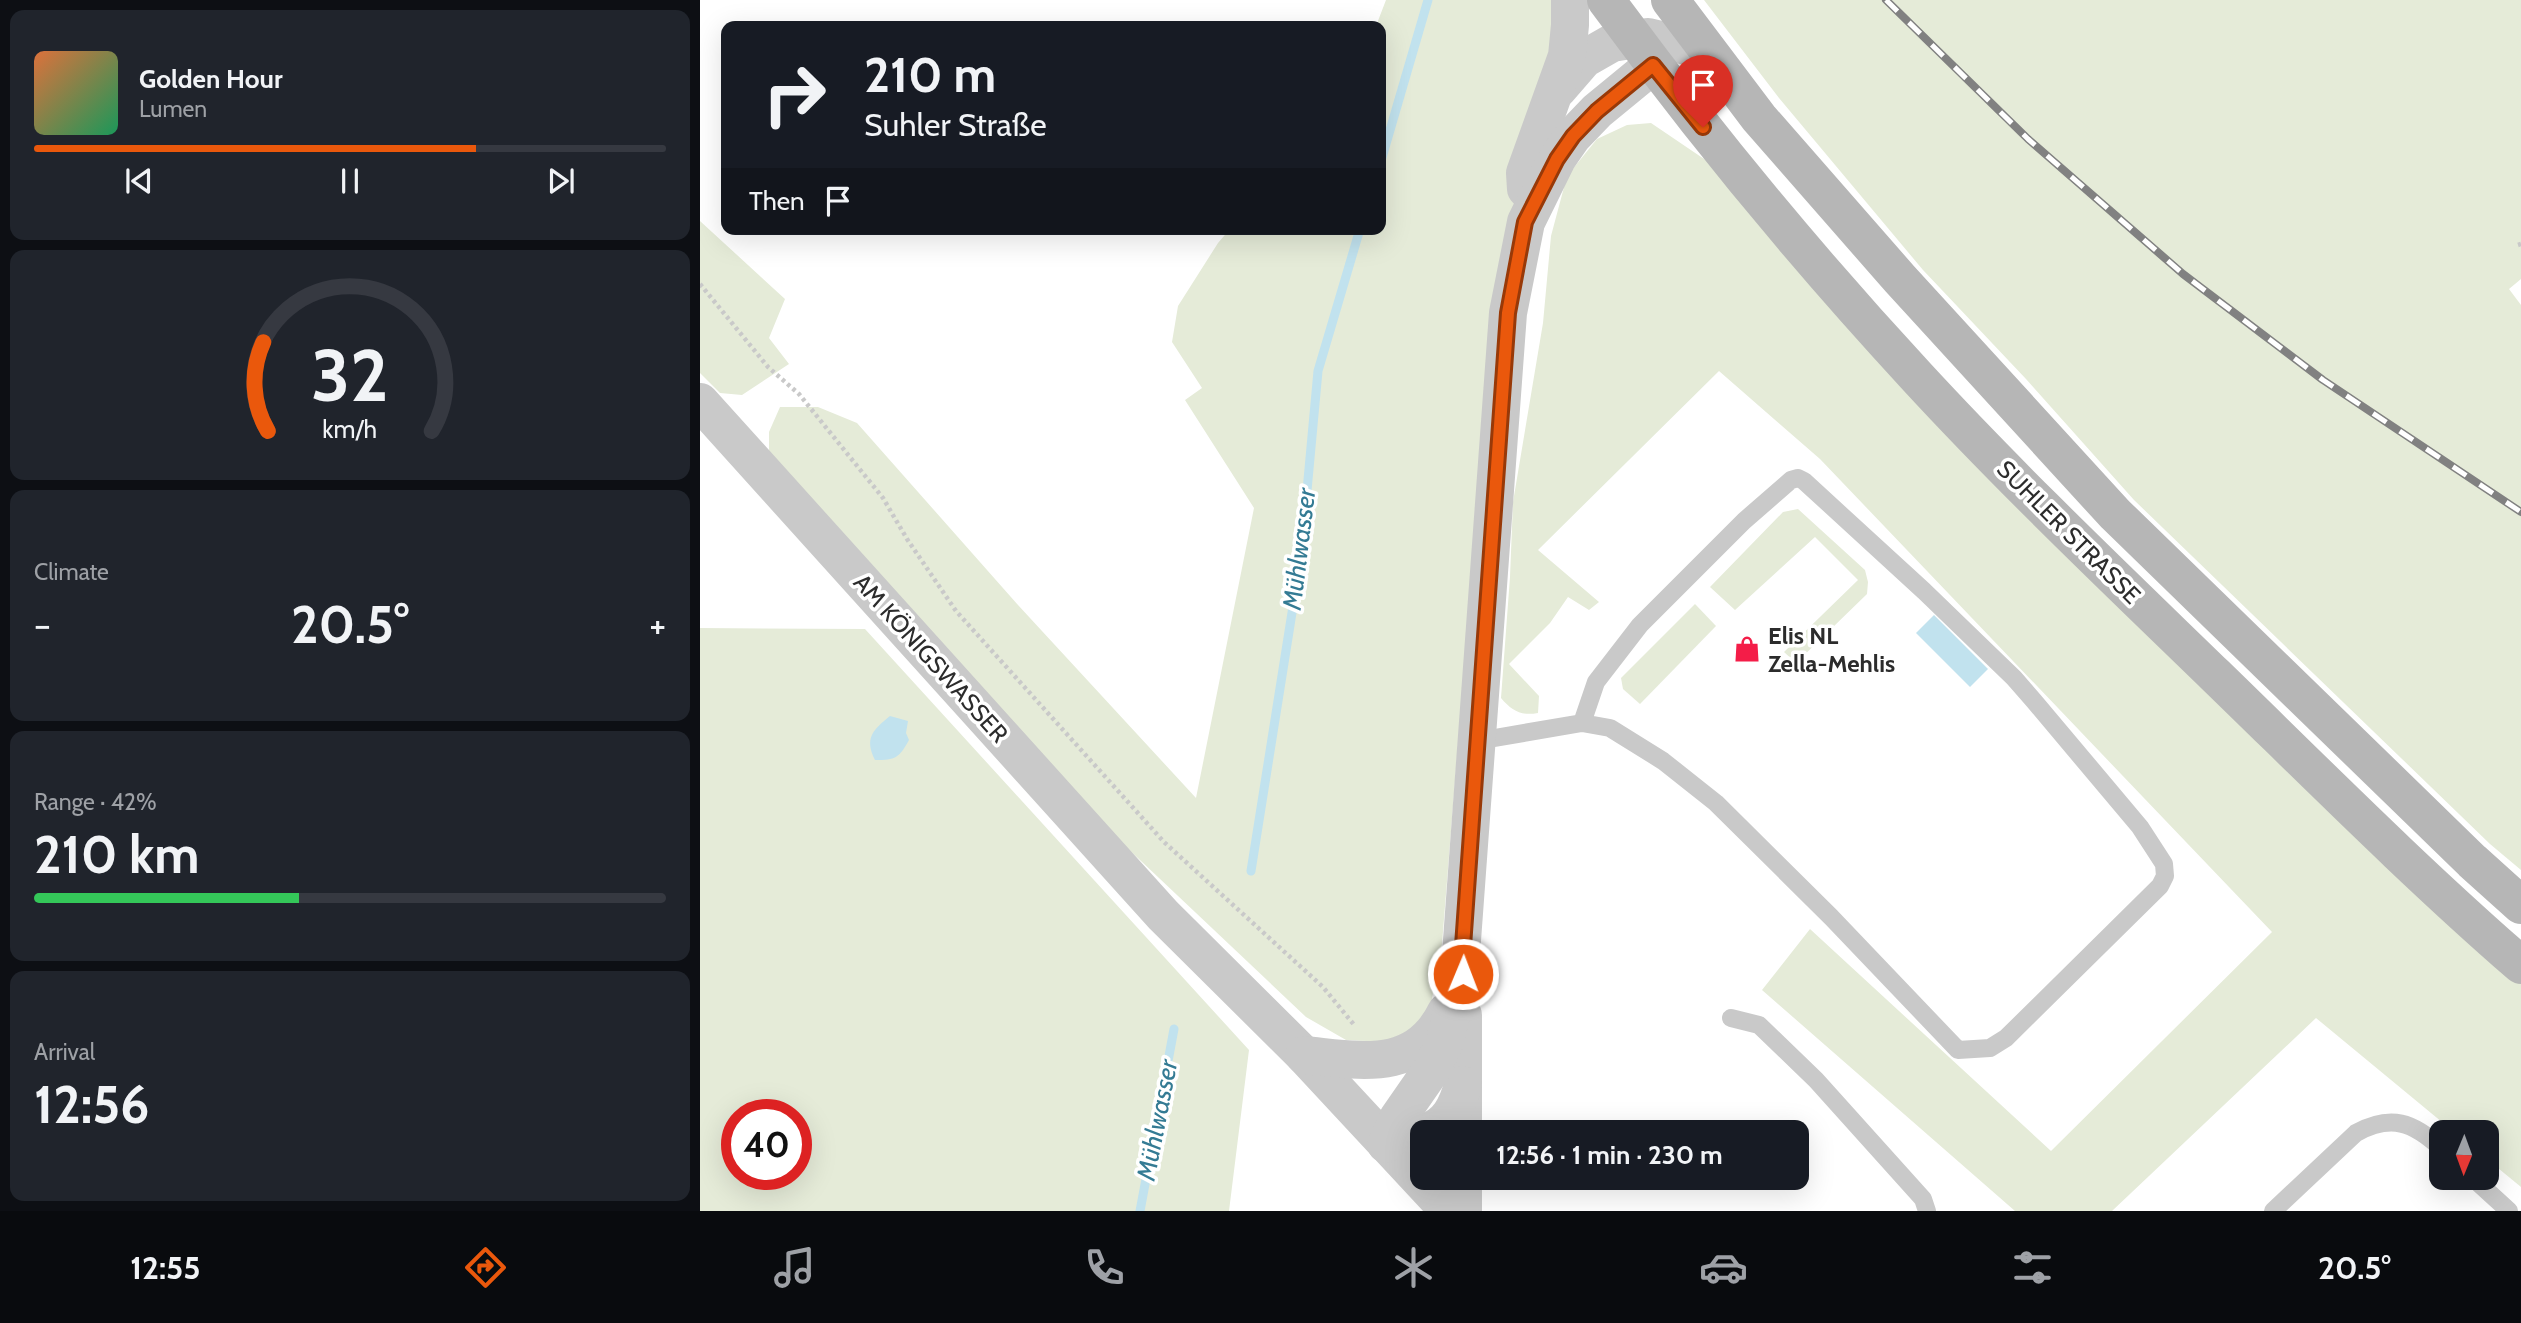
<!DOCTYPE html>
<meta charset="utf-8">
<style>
body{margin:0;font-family:Cabin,sans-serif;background:#20242c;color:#f1f3f6;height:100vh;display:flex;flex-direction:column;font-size:26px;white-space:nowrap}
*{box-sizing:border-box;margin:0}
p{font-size:23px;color:#9ea1a6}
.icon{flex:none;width:38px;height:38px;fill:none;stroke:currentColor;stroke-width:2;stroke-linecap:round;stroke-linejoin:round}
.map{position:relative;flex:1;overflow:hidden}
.sheet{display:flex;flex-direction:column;gap:10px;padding:10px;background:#0d0f14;width:700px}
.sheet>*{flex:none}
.banner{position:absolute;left:21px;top:21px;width:665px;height:214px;border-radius:14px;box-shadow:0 7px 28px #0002;background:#171b24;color:#f1f3f6;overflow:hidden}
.needle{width:46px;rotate:181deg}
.controls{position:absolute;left:1729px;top:1120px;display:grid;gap:14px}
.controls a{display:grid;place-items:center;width:70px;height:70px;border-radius:14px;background:#171b24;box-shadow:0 7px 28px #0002;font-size:35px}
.speed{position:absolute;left:21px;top:1099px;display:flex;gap:14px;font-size:35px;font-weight:700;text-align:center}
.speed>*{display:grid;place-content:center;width:91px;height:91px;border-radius:50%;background:#171b24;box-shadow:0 7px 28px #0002;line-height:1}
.speed .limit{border:10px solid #d22;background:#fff;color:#111}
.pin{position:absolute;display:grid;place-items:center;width:60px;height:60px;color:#fff;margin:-72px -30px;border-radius:50% 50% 50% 0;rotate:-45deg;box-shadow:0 0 7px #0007}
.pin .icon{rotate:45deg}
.me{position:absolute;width:77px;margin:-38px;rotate:1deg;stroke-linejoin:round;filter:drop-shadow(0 0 5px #0008)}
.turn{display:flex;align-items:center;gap:24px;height:147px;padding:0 28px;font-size:32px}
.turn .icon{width:91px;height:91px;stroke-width:2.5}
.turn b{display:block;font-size:49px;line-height:60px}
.then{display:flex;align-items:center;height:66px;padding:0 28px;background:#0003;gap:14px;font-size:26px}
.big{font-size:52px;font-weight:700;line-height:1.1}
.sheet .card{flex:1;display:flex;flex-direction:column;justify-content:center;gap:10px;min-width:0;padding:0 24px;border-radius:14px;background:#20242c}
.sheet .dial{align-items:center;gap:0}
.dial svg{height:182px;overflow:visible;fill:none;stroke:#363941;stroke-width:7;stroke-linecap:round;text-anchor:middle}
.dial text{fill:#f1f3f6;stroke:none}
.song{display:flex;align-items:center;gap:21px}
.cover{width:84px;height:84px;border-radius:10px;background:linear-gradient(135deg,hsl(20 70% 55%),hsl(150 70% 35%))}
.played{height:7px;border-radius:4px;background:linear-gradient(90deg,#ea580c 70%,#363941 70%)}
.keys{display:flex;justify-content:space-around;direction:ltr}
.heat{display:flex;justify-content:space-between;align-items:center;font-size:38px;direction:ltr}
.charge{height:10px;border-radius:5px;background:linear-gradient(90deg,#34c759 42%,#363941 0)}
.trip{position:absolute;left:710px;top:1120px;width:399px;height:70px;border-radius:14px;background:#171b24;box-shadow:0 7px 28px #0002;font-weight:700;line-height:70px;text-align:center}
.tab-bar{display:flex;height:112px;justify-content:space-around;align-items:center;background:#090b0e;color:#9ea1a6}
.tab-bar .icon{width:49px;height:49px}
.tab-bar .active{color:#ea580c}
.tab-bar b{font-size:32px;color:#f1f3f6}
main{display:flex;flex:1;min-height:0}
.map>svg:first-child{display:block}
.green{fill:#e5ebd8;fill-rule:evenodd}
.water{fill:#c1e2ee}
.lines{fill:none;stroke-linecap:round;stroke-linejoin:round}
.stream{stroke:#c1e2ee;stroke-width:9}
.path{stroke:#c9c9c9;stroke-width:4.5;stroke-dasharray:3.5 3.5;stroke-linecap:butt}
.service{stroke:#c9c9c9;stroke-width:18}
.tertiary{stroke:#c9c9c9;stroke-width:38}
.secondary{stroke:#b6b6b6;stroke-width:38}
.rail-casing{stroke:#818181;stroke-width:8}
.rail{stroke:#fff;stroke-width:5;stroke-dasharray:16;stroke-linecap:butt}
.route-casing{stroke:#983908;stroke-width:18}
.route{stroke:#ea580c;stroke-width:12}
.labels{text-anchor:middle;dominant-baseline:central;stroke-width:7;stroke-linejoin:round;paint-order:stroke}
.street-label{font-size:24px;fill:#2c2c2c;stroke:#fff}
.poi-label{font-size:24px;font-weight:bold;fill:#2c2c2c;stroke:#fff;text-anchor:start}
.water-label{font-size:26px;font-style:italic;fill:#347b94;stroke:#fff}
</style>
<main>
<section class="sheet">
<div class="card">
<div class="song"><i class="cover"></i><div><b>Golden Hour</b><p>Lumen</p></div></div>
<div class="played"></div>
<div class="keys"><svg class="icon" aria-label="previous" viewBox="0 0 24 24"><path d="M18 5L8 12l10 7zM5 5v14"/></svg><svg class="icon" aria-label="pause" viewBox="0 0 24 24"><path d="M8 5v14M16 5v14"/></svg><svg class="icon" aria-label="next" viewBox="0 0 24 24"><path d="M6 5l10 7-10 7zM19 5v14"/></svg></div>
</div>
<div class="card dial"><svg viewBox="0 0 100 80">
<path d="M14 69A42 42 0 1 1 86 69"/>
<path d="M14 69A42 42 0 0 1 12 30" stroke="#ea580c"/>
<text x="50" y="56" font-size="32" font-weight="700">32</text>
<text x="50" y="72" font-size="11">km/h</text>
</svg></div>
<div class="card"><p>Climate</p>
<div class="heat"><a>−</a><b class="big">20.5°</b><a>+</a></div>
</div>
<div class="card"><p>Range · 42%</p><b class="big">210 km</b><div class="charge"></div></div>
<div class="card"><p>Arrival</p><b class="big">12:56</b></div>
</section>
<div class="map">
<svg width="1821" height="1211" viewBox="0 0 1821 1211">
<rect width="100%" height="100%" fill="#fff"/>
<g class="green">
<path d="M 686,0 L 861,0 L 792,316 L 742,944 L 731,1004 L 711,1033 L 687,1042 L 646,1040 L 606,1017 L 405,827 L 69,457 L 69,432 L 80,407 L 118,407 L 157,423 L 318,605 L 496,798 L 554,508 L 485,400 L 502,388 L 472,342 L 478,306 L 518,243 L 530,229 L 681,229 L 681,26 L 676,26 Z"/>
<path d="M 1004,0 L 1821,0 L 1821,279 L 1809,289 L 1821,305 L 1821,870 L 1790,844 L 1434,500 L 1326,379 L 1223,270 L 1079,98 Z"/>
<path d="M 951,123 L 1010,163 L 1660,834 L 1821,984 L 1821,1187 L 1787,1159 L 1787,1132 L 1754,1132 L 1616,1018 L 1412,1211 L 1315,1211 L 1062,990 L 1110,929 L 1351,1151 L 1572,932 L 1120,459 L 1019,371 L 838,550 L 899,602 L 889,610 L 868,597 L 850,623 L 809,664 L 839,696 L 838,713 C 821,716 812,711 801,698 L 810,577 L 813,502 L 843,323 L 851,236 L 867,176 L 897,139 L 927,125 Z"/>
<path d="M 0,221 L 85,299 L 69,338 L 89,364 L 42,395 L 20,393 L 0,373 Z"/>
<path d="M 1098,509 L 1165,570 L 1168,582 L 1167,594 L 1096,663 L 1084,652 L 1158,580 L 1115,537 L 1035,610 L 1010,587 L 1083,512 Z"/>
<path d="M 995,604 L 1016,626 L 940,704 L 923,689 L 921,678 Z"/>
<path d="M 0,628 L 165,629 L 549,1050 L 529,1211 L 0,1211 ZM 37,1115 L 96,1115 L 96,1174 L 37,1174 Z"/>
</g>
<g class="water">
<path d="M 1234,615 L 1288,669 L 1270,687 L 1216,633 Z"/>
<path d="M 190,716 L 208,721 L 206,733 L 209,740 C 199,758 196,760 175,760 C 164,738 173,730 190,716 Z"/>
</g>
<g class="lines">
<g class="stream">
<path d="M 681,161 L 728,0"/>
<path d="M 551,871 L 601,556 L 618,371 L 660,229"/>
<path d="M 440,1211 L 474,1029"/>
</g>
<g class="path">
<path d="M 1818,245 L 1821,244"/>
<path d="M 0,284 L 68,367 L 99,394 L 183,498 L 207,539 L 256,611 L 464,842 L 623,987 L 655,1026"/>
</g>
<g class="service">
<path d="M 777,741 L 882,723 L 910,728 L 963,761 L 1016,803 L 1131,917 L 1258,1050 L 1290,1048 L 1306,1038 L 1460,886 L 1465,876 L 1464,864 L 1440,827 L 1334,701 L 1314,678 L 1224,591 L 1104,481 L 1098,478 L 1091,480 L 1044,521 L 940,625 L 896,682 L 882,723"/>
<path d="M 1031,1018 L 1059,1025 L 1116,1080 L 1223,1199 L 1227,1211"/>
<path d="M 1773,1178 L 1809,1211"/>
<path d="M 1573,1211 L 1656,1133 C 1691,1114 1713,1122 1741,1148"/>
</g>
<g class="tertiary">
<path d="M 858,89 L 884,59 L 912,43 L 948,37 L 1003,50 L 1021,69"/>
<path d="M 826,189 L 825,173 L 867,56 L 870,25 L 870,0"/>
<path d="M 0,402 L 463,915 L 604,1055 L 749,1211"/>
<path d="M 763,1015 L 763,1132"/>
<path d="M 604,1055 C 659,1060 716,1074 746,1012"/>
<path d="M 726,1132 C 748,1125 757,1107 763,1085"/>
<path d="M 686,1144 L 698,1118 L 732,1069 L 745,1041 L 759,981 L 808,313 L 826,222 L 857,159 L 873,136 L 897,111 L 953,65"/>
<path d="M 763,1178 L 763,1211"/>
</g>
<g class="secondary">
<path d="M 906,0 C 1002,131 1106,257 1217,377 C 1312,480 1414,577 1515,675 C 1616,773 1715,873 1821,965"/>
<path d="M 970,0 L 1059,118 L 1200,279 L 1415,514 L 1772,861 L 1821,905"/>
</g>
<g class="rail-casing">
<path id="rail" d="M 1186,0 L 1328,139 L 1483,274 L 1623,380 L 1821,512"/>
</g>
<use href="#rail" class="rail"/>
</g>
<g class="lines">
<g class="route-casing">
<path id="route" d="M 763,974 L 763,946 L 808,313 L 825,222 L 857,159 L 873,136 L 897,111 L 953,65 L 1003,127"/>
</g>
<use href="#route" class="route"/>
</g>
<defs>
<g id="shop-bare" transform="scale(2.1)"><path d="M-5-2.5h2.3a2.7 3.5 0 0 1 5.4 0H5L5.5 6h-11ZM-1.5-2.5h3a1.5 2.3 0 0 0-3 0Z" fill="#f41d48" stroke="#fff" stroke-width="2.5" paint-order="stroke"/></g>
</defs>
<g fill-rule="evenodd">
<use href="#shop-bare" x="1047" y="649"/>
</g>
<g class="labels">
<g class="street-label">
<text transform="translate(1369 532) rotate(45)">SUHLER STRASSE</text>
<text transform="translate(231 658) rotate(48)">AM KÖNIGSWASSER</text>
</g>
<g class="poi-label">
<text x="1068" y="635">Elis NL<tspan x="1068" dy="28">Zella-Mehlis</tspan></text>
</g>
<g class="water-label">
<text transform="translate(599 549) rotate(-83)">Mühlwasser</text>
<text transform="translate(457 1120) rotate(-79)">Mühlwasser</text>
</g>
</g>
</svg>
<div class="controls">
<a><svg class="needle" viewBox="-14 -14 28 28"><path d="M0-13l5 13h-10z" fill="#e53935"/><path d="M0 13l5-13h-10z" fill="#9ea1a6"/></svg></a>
</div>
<div class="speed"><div class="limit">40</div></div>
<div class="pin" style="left:1003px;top:127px;background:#d93025"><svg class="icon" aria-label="arrive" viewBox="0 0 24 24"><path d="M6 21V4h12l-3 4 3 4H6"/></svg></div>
<svg class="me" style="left:763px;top:974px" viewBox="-20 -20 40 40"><circle r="17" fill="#ea580c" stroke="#fff" stroke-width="3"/><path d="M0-11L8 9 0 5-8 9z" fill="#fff"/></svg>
<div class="trip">12:56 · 1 min · 230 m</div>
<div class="banner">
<div class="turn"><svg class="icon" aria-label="right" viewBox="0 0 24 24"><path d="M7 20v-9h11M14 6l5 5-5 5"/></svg><div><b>210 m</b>Suhler Straße</div></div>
<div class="then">Then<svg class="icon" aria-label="arrive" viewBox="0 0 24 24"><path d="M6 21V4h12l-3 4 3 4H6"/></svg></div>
</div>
</div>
</main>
<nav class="tab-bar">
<b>12:55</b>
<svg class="icon active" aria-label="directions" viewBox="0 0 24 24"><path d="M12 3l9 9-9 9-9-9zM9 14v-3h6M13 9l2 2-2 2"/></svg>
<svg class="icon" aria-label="music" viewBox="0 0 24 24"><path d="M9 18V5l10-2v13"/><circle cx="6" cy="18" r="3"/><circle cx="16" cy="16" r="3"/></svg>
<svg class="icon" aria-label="phone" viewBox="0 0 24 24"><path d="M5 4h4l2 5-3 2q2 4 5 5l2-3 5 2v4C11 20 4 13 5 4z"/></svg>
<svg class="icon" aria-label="climate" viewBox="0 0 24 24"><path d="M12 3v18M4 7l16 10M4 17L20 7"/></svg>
<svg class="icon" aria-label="car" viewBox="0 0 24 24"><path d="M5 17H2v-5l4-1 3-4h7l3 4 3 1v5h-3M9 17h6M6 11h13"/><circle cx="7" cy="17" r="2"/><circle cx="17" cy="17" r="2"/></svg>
<svg class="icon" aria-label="filters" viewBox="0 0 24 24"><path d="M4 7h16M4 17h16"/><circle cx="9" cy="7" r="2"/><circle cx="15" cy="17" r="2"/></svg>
<b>20.5°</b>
</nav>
